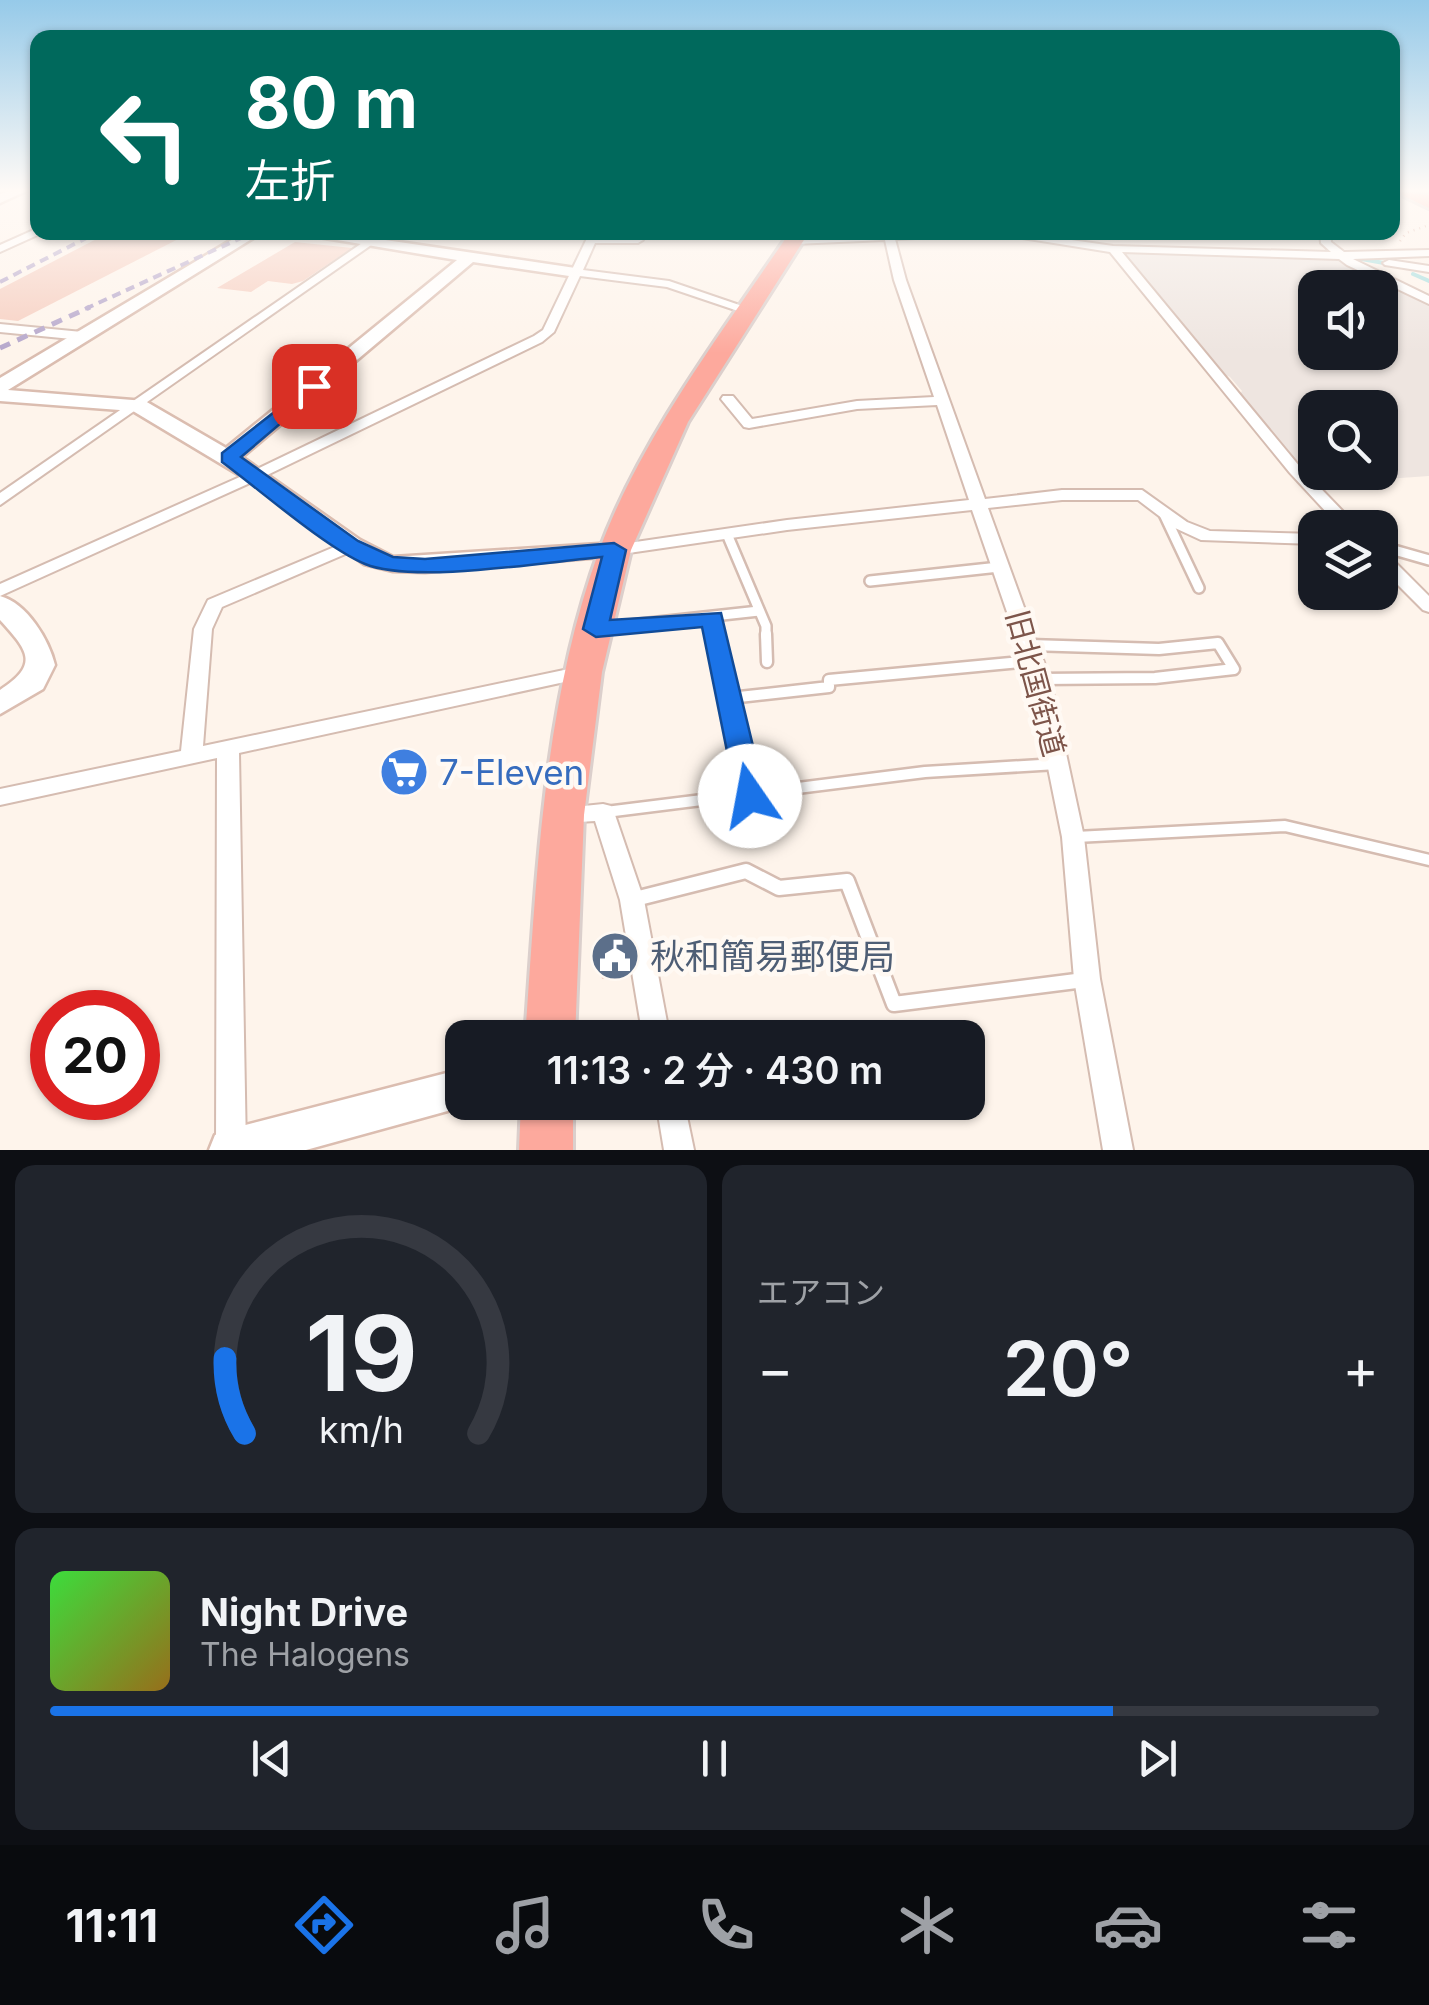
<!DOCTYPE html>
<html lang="ja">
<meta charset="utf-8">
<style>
body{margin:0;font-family:Inter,"Noto Sans JP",sans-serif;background:#20242c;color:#f1f3f6;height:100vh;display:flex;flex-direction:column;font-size:38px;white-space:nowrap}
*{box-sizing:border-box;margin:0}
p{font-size:32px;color:#9ea1a6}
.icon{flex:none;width:55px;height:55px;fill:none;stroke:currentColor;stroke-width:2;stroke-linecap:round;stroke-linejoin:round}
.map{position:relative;height:1150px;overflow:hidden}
.sheet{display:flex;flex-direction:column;gap:15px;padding:15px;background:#0d0f14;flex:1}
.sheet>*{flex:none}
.hud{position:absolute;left:30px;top:30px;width:1370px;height:210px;border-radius:20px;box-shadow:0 2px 8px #0004;background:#00695c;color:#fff;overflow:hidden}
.buttons{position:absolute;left:1298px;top:270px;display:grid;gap:20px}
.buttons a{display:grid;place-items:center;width:100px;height:100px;border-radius:20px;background:#171b24;box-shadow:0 2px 8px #0004;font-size:50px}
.speed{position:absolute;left:30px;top:990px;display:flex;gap:20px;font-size:50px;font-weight:700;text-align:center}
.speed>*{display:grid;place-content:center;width:130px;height:130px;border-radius:50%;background:#171b24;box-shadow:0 2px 8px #0004;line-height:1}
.speed .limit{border:15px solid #d22;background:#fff;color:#111}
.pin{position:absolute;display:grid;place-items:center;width:85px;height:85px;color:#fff;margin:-42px;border-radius:20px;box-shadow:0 5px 15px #0006}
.me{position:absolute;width:110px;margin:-55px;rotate:348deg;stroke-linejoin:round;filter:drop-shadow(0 0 8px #0008)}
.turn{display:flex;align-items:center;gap:35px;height:210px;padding:0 50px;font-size:45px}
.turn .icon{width:130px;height:130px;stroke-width:2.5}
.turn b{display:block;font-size:70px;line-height:85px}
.big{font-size:75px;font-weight:600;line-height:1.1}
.sheet .card{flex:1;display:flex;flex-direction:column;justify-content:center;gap:15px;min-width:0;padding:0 35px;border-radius:20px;background:#20242c}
.sheet .dial{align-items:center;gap:0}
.dial svg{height:260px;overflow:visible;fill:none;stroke:#363941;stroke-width:7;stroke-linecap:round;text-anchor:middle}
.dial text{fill:#f1f3f6;stroke:none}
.song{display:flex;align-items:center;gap:30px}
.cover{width:120px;height:120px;border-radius:15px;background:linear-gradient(135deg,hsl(120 70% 55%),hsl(40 70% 35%))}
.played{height:10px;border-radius:5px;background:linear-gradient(90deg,#1a73e8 80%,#363941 80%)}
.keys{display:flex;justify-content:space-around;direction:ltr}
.heat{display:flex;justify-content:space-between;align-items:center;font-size:55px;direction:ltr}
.sheet .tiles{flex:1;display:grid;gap:15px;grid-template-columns:1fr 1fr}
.card:last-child{grid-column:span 2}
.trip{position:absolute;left:445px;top:1020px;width:540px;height:100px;border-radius:20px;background:#171b24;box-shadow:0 2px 8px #0004;font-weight:600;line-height:100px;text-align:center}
.tabs{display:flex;height:160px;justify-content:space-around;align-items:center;background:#090b0e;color:#9ea1a6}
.tabs .icon{width:70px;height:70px}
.tabs .current{color:#1a73e8}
.tabs b{font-size:45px;color:#f1f3f6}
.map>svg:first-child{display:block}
.industrial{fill:#eee5e0;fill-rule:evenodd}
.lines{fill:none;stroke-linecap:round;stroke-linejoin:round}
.stream{stroke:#a1ddde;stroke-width:4}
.building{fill:#f6cec0}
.lane-far2-casing{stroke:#d5bcb1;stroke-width:14}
.lane-far1-casing{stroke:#d5bcb1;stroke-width:15}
.lane-casing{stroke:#d5bcb1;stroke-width:19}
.street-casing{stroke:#d5bcb1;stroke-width:4}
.secondary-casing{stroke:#dbbdb0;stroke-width:5}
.highway-casing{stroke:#dbcfcc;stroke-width:6}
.path{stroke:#ddb0a1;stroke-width:2.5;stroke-dasharray:1 5;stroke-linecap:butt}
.lane-far2{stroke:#fff;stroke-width:9}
.lane-far1{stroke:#fff;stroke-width:10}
.lane{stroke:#fff;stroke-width:14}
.street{fill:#fff;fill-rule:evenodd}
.secondary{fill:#fff;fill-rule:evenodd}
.highway{fill:#fda99d;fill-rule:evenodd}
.rail-far1{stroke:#b5a6cb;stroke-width:4;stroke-dasharray:9 6;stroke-linecap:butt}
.rail{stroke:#b5a6cb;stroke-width:5;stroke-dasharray:11 8;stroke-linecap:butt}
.route{fill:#1a73e8;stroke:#114b97;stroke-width:2.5}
.labels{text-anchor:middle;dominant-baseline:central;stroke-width:9;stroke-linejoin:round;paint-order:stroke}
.street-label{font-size:30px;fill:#7d554a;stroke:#fff9f3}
.near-shop-label{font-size:35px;fill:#366cbe;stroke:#fff9f3;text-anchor:start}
.near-service-label{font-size:35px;fill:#4e5e75;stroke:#fff9f3;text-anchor:start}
</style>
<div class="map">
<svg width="1429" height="1150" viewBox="0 0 1429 1150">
<rect width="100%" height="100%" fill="#fef4eb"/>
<path class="industrial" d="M 1123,251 L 1336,257 L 1429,302 L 1429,476 L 1315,484 L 1239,395 L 1242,391 L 1230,377 L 1219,372 L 1121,254 ZM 1315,288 L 1380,288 L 1380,352 L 1315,352 ZM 1315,408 L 1380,408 L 1380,472 L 1315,472 Z"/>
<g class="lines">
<g class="stream">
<path d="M 1331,232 L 1331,243"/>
<path d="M 1350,257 L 1384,263"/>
<path d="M 1413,274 L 1429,281"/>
</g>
</g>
<g class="building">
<path d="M 110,232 L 192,232 L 18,321 L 0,319 L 0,289 Z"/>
<path d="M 295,242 L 352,248 L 303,281 L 292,284 L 268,281 L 251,292 L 217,288 Z"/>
<path d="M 627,934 L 635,971 L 602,979 L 596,941 Z"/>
</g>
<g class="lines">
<g class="lane-far2-casing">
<g id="lane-far2">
<path d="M 1164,514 L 1199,588"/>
<path d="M 727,534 L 766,626 L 766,637"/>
<path d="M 1380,546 L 1429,560"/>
<path d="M 870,581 L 999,567"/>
<path d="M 713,618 L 717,637"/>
<path d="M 603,628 L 759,611"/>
</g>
</g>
<g class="lane-far1-casing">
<g id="lane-far1">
<path d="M 717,634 L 751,796"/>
<path d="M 766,634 L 767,662"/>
<path d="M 1030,645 L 1159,649 L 1218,643 L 1234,669 L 1155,678 L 1040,679"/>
<path d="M 730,698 L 829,687 L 829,680 L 1032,661"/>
<path d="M 606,812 L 925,772 L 1057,764"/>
<path d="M 1076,837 L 1285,826 L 1429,860"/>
</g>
</g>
<g class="lane-casing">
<path id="lane" d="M 635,899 L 746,871 L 779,888 L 847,881 L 894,1004 L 1084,980"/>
</g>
<g class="street-casing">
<g id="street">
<path d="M 38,228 L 38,232 L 42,233 L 0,252 L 0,245 Z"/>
<path d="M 590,232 L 600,232 L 598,237 L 633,237 L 634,232 L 644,232 L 643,240 L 638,243 L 595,243 L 583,270 L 669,281 L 754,310 L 744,313 L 667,287 L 580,276 L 554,332 L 542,342 L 261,478 L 0,596 L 0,584 L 251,472 L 534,336 L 543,330 Z"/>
<path d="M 883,232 L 981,232 L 976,235 L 895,239 L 906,280 L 985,499 L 1062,490 L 1142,490 L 1187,522 L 1210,531 L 1315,534 L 1315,544 L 1201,540 L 1175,528 L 1138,500 L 1062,500 L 988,508 L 1050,679 L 1084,837 L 1100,979 L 1133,1150 L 1103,1150 L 1074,979 L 1062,837 L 1030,679 L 972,510 L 787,530 L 615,555 L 607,550 L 615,545 L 787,520 L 969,500 L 937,405 L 857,409 L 749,428 L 744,427 L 721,399 L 723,396 L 733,396 L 752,419 L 857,401 L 934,397 L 894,280 L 885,240 L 794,244 L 789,241 L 794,238 Z"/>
<path d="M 985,232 L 1016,232 L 1113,246 L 1331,252 L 1321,243 L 1320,232 L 1330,232 L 1331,242 L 1344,252 L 1429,250 L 1429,256 L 1353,259 L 1429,296 L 1429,304 L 1347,265 L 1339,259 L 1122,252 L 1300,467 L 1359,528 L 1341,528 L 1290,473 L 1110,252 Z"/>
<path d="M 365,241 L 374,243 L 0,505 L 0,493 Z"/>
<path d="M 1389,260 L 1429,266 L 1429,272 L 1385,265 L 1383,263 Z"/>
<path d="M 0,324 L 82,332 L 88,336 L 82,340 L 0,332 Z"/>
<path d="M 351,540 L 357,541 L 359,545 L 357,549 L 222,607 L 212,629 L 203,746 L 583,666 L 590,667 L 593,672 L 590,677 L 583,678 L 239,753 L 246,1150 L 216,1150 L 217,758 L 0,805 L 0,789 L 181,751 L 194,629 L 208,600 Z"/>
<path d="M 1380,552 L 1386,553 L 1429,596 L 1429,612 L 1423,610 L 1380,567 Z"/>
<path d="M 603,804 L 611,806 L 614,812 L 644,900 L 670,1038 L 643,1038 L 620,900 L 595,821 L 563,823 L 555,821 L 552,815 L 555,809 Z"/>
<path d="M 656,1102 L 684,1102 L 694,1150 L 664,1150 Z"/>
</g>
</g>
<g class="secondary-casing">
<g id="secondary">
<path d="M 5,192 L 24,192 L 0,203 L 0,194 Z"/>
<path d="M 245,232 L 263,232 L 8,390 L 145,401 L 226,448 L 457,260 L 289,232 L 331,232 L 582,269 L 584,272 L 576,277 L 473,262 L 242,457 L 360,540 L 393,557 L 615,543 L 627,550 L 624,555 L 425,572 L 393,571 L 364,564 L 248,480 L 133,411 L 0,401 L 0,378 Z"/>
<path d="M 0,596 C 27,603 49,640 55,665 L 43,689 L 0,714 L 0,690 C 40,664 28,651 0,620 Z"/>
<path d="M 462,1069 L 462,1102 L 474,1102 L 462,1107 L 306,1150 L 209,1150 L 215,1135 L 230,1129 Z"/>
</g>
</g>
<g class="highway-casing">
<g id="highway">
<path d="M 1401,192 L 1429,195 L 1429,208 L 1404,196 Z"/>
<path d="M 790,232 L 809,232 L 688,422 L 631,550 L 602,672 L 584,815 L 575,1038 L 525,1038 C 537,875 543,705 599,551 C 640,439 723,331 790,232 Z"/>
<path d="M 521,1102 L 573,1102 L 573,1150 L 519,1150 Z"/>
</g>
</g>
<path class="path" d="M 1400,241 L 1406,233 L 1429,225"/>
<use href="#lane-far2" class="lane-far2"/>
<use href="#lane-far1" class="lane-far1"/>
<use href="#lane" class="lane"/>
<use href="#street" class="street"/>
<use href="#secondary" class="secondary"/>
<use href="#highway" class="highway"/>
<g class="rail-far1">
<path d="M 0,282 L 98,232"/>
<path d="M 85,309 L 254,232"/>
</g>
<path class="rail" d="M 0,348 L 90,307"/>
</g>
<linearGradient id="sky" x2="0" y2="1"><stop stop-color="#96cae9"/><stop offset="0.54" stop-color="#fffaf6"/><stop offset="1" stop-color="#fffaf6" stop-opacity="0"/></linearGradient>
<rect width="1429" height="353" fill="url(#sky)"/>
<path class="route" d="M 314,381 L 323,386 L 320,390 L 241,457 L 358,541 L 393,557 L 425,559 L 614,543 L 626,550 L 610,620 L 721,613 L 765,796 L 761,803 L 750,806 L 740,803 L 736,796 L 702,627 L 596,637 L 583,629 L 602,557 C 545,562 414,584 365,564 C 325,547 260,490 222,462 L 222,453 Z"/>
<defs>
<g id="supermarket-disc" transform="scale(2.5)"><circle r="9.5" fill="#3f7fe0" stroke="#fff9f3"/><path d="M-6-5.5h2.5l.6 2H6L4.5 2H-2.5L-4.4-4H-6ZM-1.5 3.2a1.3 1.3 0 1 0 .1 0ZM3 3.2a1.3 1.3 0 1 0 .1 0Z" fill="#fff"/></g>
<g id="civic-disc" transform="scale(2.5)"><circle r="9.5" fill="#5c6f8a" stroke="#fff9f3"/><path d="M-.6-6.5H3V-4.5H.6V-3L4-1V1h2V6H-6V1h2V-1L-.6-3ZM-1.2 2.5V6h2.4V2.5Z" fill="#fff"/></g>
</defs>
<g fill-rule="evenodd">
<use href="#supermarket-disc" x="404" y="772"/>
<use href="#civic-disc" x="615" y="956"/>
</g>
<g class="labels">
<g class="street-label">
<text transform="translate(1036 683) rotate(75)">旧北国街道</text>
</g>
<g class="near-shop-label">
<text x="439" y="772">7-Eleven</text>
</g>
<g class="near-service-label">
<text x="650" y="956">秋和簡易郵便局</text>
</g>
</g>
</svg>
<div class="buttons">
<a><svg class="icon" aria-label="sound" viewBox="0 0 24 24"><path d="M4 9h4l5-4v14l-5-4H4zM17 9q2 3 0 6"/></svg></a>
<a><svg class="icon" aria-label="search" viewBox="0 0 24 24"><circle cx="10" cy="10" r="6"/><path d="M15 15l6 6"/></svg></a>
<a><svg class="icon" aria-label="layers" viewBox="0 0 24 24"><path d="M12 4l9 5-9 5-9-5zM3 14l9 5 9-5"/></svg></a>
</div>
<div class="speed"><div class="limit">20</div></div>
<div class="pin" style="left:314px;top:386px;background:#d93025"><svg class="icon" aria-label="arrive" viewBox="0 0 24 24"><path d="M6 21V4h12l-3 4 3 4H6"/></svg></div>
<svg class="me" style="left:750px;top:796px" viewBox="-20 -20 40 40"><circle r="19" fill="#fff"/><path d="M0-13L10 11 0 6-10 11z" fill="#1a73e8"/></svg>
<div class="trip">11:13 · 2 分 · 430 m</div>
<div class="hud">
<div class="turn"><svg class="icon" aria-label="left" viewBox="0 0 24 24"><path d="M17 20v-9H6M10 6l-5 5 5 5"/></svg><div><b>80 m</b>左折</div></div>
</div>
</div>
<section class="sheet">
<div class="tiles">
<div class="card dial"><svg viewBox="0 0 100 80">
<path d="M14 69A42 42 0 1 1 86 69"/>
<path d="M14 69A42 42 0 0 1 8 46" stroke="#1a73e8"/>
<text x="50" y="56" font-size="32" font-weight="700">19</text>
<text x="50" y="72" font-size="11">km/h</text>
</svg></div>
<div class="card"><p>エアコン</p>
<div class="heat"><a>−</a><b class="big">20°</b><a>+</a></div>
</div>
<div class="card">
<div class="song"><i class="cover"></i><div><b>Night Drive</b><p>The Halogens</p></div></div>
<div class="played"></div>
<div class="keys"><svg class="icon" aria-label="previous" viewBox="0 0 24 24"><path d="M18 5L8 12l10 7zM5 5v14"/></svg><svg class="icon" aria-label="pause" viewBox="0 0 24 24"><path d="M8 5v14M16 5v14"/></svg><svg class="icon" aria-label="next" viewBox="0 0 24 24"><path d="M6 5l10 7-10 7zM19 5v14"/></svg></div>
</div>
</div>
</section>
<nav class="tabs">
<b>11:11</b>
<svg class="icon current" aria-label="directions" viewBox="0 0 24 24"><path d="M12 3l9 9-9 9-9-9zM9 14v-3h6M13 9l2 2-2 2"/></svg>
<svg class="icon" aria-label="music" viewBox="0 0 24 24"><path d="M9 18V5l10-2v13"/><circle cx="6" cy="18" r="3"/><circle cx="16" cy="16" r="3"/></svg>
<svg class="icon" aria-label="phone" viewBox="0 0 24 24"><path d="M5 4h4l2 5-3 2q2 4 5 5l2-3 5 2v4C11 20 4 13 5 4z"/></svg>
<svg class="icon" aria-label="climate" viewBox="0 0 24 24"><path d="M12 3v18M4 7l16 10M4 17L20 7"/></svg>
<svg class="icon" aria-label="car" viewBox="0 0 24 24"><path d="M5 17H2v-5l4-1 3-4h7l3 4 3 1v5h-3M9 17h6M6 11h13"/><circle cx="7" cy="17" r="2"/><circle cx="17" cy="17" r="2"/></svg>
<svg class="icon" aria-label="filters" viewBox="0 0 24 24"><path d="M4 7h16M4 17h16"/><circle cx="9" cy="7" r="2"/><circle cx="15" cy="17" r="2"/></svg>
</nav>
